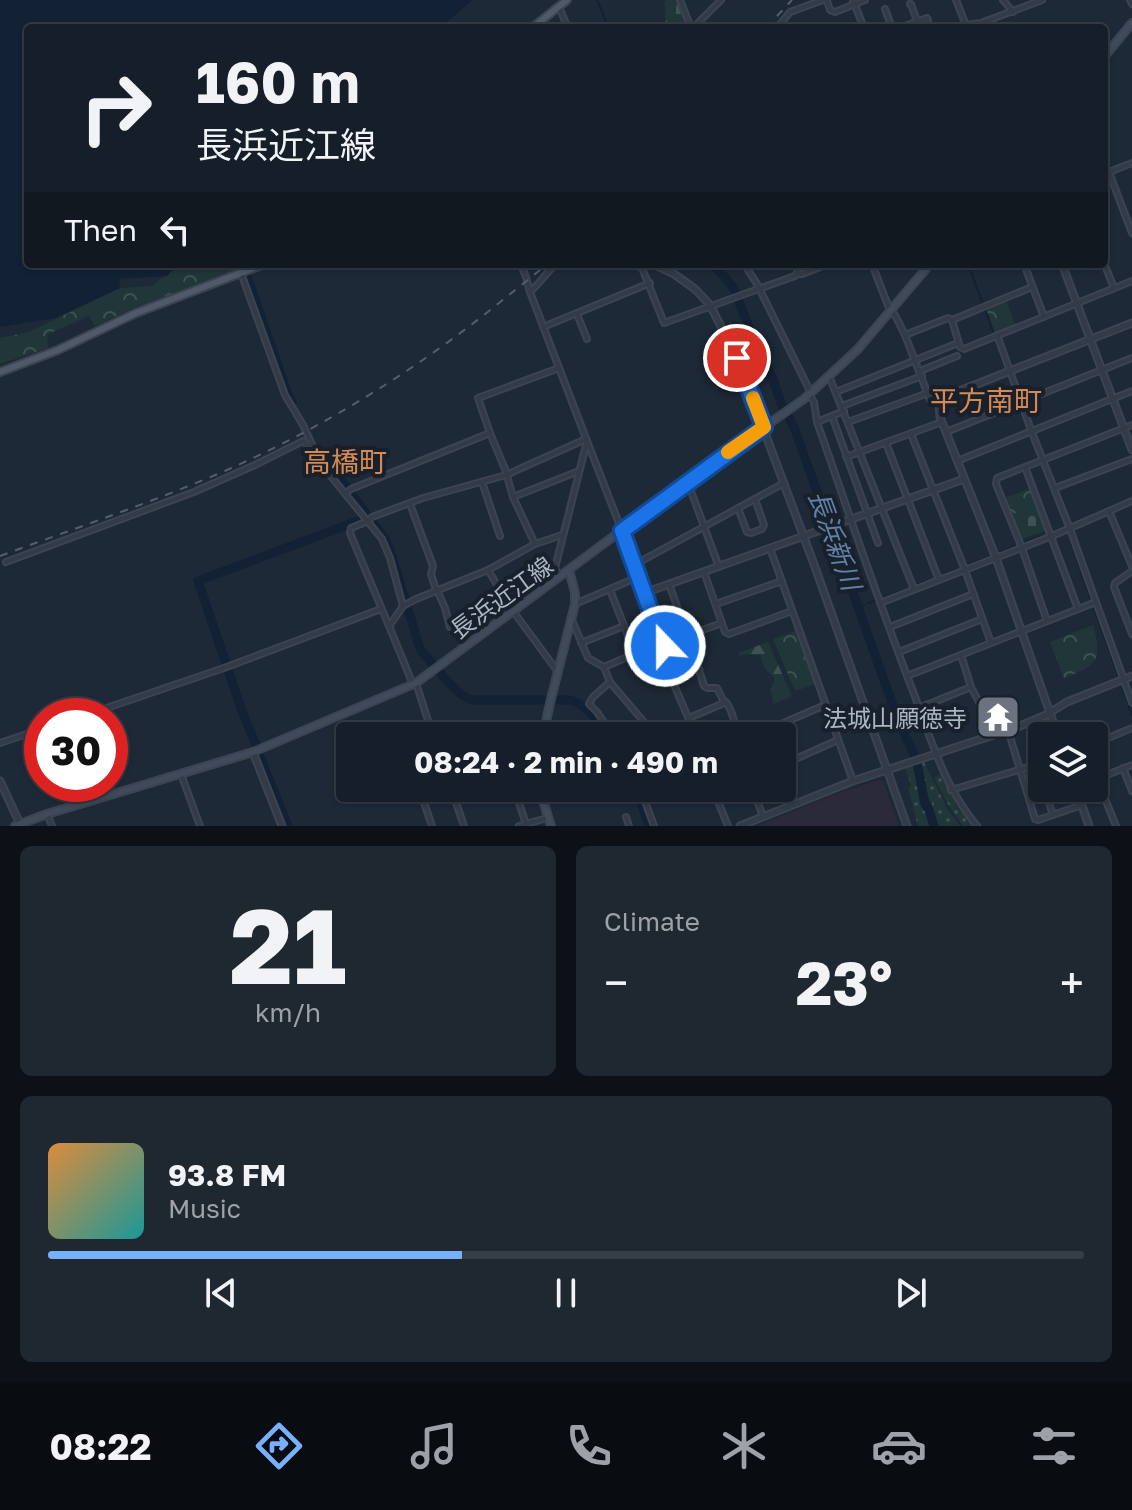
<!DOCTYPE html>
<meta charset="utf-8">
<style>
body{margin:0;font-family:"Golos Text","Noto Sans JP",sans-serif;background:#1f2731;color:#f1f3f6;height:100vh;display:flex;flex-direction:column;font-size:30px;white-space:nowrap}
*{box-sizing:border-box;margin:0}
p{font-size:26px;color:#9ea2a8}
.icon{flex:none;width:44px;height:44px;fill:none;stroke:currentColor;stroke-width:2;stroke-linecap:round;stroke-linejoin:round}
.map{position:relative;height:826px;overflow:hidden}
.side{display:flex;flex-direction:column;gap:20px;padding:20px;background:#0c1117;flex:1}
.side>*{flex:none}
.guide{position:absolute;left:24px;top:24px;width:1084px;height:244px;border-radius:8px;box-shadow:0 2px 6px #0004,0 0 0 2px #353d46;background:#161f29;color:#f1f3f6;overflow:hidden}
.controls{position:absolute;left:1028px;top:722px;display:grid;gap:16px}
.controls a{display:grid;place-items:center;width:80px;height:80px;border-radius:8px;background:#161f29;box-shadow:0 2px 6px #0004,0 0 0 2px #353d46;font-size:40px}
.speed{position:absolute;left:24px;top:698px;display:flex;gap:16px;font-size:40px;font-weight:700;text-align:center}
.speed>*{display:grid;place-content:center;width:104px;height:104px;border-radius:50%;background:#161f29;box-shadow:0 2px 6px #0004,0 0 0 2px #353d46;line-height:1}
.speed .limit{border:12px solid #d22;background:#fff;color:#111}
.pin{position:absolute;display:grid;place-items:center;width:68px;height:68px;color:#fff;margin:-34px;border:4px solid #fff;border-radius:50%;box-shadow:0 2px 8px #0007}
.me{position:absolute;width:88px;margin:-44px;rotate:338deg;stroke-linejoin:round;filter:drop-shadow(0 0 6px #0008)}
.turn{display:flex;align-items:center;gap:28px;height:168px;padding:0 40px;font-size:36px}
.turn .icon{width:104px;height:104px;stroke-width:2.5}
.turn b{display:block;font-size:56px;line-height:68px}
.then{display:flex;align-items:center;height:76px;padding:0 40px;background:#0003;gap:16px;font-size:30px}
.big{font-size:60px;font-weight:700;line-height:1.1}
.side .card{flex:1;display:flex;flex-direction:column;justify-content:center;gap:12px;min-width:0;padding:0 28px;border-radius:12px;background:#1f2731}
.side .dial{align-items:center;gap:0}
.dial b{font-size:104px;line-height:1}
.song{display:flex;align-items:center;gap:24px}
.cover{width:96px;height:96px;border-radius:12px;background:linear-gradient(135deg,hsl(30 70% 55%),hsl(180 70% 35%))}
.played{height:8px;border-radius:4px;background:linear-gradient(90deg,#78b0fc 40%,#353d46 40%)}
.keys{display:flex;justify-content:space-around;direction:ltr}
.heat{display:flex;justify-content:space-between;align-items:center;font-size:44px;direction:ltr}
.side .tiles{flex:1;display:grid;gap:20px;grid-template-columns:1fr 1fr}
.card:last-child{grid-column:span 2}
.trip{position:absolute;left:336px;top:722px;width:460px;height:80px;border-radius:8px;background:#161f29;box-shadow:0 2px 6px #0004,0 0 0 2px #353d46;font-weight:700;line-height:80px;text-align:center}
.dock{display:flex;height:128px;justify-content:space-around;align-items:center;background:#090c10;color:#9ea2a8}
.dock .icon{width:56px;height:56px}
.dock .on{color:#78b0fc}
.dock b{font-size:36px;color:#f1f3f6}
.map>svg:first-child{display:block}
.medical{fill:#2b2a38}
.grass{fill:url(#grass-dots)}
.forest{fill:url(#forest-firs)}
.cemetery{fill:url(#cemetery-stones)}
.park{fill:url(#park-crowns)}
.water{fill:#122134}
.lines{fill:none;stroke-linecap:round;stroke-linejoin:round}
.stream{stroke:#122134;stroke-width:2}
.river{stroke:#122134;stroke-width:9}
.minor-casing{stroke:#3b4451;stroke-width:8}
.tertiary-casing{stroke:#3b4451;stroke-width:9}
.secondary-casing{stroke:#3b4451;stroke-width:10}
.primary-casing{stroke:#3b4451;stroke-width:10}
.minor{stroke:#323b47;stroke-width:4}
.tertiary{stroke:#323b47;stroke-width:5}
.secondary{stroke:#3f4a5a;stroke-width:6}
.primary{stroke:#4f5a68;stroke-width:6}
.rail{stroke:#535f6f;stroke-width:2;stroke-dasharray:8 8;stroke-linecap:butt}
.route-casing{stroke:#114b97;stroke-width:20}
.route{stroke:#1a73e8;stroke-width:14}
.slow{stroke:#f59e0b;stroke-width:14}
.labels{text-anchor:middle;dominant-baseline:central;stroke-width:8;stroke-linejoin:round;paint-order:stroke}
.street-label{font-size:24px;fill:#abb6c4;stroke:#17202b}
.poi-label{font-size:24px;fill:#abb6c4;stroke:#17202b;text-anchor:end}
.water-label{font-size:26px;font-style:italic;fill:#6281a6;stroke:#17202b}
.quarter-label{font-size:28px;fill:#d78954;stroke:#17202b}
</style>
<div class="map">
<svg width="1132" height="826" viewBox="0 0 1132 826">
<defs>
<pattern id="grass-dots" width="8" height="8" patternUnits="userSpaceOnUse" patternTransform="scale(2)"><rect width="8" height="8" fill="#203638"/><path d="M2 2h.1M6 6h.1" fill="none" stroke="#3e5153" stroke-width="1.8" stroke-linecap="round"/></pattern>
<pattern id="forest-firs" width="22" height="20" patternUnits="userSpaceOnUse" patternTransform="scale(2)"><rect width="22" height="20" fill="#203638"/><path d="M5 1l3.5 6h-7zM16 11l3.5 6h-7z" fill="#3e5153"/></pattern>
<pattern id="cemetery-stones" width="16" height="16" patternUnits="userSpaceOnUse" patternTransform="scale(2)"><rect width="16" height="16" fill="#203638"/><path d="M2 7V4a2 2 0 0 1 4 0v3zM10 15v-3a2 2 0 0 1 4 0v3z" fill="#3e5153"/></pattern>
<pattern id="park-crowns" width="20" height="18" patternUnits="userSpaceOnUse" patternTransform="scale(2)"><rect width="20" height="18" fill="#203638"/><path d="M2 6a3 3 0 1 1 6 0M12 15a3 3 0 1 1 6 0" fill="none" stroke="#3e5153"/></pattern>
</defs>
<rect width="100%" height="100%" fill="#1e2937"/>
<path class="medical" d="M 880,780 L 883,781 L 899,826 L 757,826 L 836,794 Z"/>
<g class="grass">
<path d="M 924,762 L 948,810 L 960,826 L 936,826 L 932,815 L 932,803 C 926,796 923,792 922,783 L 925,778 L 919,763 Z"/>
<path d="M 916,765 L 923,798 L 923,805 L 932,826 L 918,826 L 908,788 L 911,786 L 905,768 Z"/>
<path d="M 941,774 L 957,807 L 973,826 L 963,826 L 950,808 L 934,778 Z"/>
</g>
<path class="forest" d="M 768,642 L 792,696 L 774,704 L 770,689 L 774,683 L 774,677 L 765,669 L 760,655 L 744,654 L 740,656 L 738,653 Z"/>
<g class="cemetery">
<path d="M 667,0 L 676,0 L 686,28 L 667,28 C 664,19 667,13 664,2 Z"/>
<path d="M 1032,506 L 1042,532 L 1021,539 L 1011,515 Z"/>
</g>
<g class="park">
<path d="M 176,264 L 237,264 L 239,269 L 133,308 L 95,326 L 89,316 L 48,334 L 47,337 L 48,348 L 0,364 L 0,338 L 29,332 L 120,288 L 152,286 L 173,269 Z"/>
<path d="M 1006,301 L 1016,326 L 995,334 L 986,309 Z"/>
<path d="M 1031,488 L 1047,530 L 1042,532 L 1032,507 L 1011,515 L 1005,498 Z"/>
<path d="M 1093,625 C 1103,660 1097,666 1064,678 L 1050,642 Z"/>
<path d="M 795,631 L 815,684 L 795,691 L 773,639 Z"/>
</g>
<path class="water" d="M 0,0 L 473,0 L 440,28 L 28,28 L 28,264 L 173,264 L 173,269 L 167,276 L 119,279 L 120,288 L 55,318 L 0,327 Z"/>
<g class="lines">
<g class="stream">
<path d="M 597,0 L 609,28"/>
<path d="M 1115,173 L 1132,166"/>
<path d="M 1113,176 L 1123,201"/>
<path d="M 1104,178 L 1105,177"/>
<path d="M 1126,211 L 1132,226"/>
<path d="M 968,264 L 983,304"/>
<path d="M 985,309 L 994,334"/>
<path d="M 996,341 L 1005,367"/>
<path d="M 1009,378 L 1017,398"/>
<path d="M 1021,409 L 1028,427"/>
<path d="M 1031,436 L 1039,457"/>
<path d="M 1042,466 L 1065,523"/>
<path d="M 1069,536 L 1090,598"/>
<path d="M 1025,542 L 1045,535"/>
<path d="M 1001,552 L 1015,546"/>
<path d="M 969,564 L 989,557"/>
<path d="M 944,574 L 958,569"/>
<path d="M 918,584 L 933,579"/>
<path d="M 885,597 L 907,589"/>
<path d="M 868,603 L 876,600"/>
<path d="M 858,607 L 864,605"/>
<path d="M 1094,609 L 1118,675"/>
<path d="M 1122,687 L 1132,715"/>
</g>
<g class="river">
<path d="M 243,264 L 287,392 L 292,402"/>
<path d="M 713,264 L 733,287 L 756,345 L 773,379 L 781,403 L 794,427 L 900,725 L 916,758 L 925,804 L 929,810 L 934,826"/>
<path d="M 319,450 L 385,539 L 392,556 L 420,649 L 447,681 L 462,695 L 472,700 L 570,700 C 589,706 597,721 608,736"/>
<path d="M 256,745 L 242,711 L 198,581 L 363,519 L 367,515"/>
<path d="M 259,754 L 288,826"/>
<path d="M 636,788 L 649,826"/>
</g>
<g class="minor-casing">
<g id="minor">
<path d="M 680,0 L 691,28"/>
<path d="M 853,0 L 864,28"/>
<path d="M 956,0 L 967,28"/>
<path d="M 1003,0 L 1013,12"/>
<path d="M 1130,0 L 1132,4"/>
<path d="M 910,4 L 911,4 L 917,21"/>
<path d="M 559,7 L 568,28"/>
<path d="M 885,9 L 892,28"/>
<path d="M 782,22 L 790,12 L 823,0 L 827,1 L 830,10 L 835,12 L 865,0"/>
<path d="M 966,25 L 981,23 L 1042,0"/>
<path d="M 693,28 L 721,0"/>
<path d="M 776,28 L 782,22 L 784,28"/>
<path d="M 899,28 L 927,18 L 928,20"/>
<path d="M 1109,172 L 1132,233"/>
<path d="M 1104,174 L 1132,163"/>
<path d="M 1104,263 L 1114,288"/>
<path d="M 520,264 C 526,273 527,282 530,292 L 587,441 L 555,568 L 559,576"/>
<path d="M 632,264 L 642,268 L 664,323 L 795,276 L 798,271 L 795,264"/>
<path d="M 744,264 L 757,284 L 811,393"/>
<path d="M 872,264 L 889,308 L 896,317 L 905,335 L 930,400 L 939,403"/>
<path d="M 1024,264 L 1044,317"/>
<path d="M 241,273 L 285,395 L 303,425 L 321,464 L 382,539 L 390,558 L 403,606"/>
<path d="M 797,274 L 802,274 L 828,264"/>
<path d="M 530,292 C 540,283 546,273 556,264"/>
<path d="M 577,314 L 587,339"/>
<path d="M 952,320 L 960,347 L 964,349 L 1132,281"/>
<path d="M 543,327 L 650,283"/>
<path d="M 905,335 L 948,318 L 952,320 L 1032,287"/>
<path d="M 997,335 L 1031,430 L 1070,529 L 1132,703"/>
<path d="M 920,371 L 957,356"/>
<path d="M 829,376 L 914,589"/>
<path d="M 836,392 L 958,343"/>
<path d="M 809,394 L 814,402 L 817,422 C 849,513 879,604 914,694 C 932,742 944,786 977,826"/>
<path d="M 842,406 L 922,376"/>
<path d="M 832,416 L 878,543"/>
<path d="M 817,422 L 844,411"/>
<path d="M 848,422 L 928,393"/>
<path d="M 946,432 L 1132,358"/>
<path d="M 490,433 L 505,469 L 513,497 L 535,544"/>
<path d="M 911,434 L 965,570 L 991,643"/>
<path d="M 587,441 L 622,531"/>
<path d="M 886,443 L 939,580"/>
<path d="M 846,457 L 942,422"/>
<path d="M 957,461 L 1132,391"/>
<path d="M 1025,467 L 1078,609"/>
<path d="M 482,482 L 500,536"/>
<path d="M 688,483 L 719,567"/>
<path d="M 1055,488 L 1132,459"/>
<path d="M 346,493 L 351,489 L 490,433 L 478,398 L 559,368"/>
<path d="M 513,497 L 579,471"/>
<path d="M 410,504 L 433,566 L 431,574 L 436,590"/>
<path d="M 738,508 L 747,532 L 751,533 L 762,529 L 764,525 L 755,499"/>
<path d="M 1109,511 L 1132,566"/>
<path d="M 770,548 L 853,781"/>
<path d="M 6,562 L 194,492 L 255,465 L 303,441 L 305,442 L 317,461"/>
<path d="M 634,565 L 784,483"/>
<path d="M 488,570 L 513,611 L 558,672"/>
<path d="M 1132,571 L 1115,583 L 1114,587 L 1132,634"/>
<path d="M 704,572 L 725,632 L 729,634 L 792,611"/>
<path d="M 437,590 L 445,608 L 450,627"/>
<path d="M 644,593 L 674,674 L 672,680 L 696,736"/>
<path d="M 880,603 L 1052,536 L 1132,501"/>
<path d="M 575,604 L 638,577"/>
<path d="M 716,604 L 782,581"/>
<path d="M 572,620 L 588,658 L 604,667 L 610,682 L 650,729 L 653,736"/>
<path d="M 1047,621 L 1022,548 L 996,484 L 997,478 L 1132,425"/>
<path d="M 390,625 L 403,606 L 416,599 L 488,570 L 535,544 L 562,535"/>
<path d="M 890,627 L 973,594"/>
<path d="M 687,633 L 691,634 L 722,623"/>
<path d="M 581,643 L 624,626"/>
<path d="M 665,646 L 688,637 L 669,584"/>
<path d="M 899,652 L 982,619"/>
<path d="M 961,655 L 971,687"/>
<path d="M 669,659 L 690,652 L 694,653 L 704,686 L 707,688 L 717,688 L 724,702 L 726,702 C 733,712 735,724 737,736"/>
<path d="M 604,667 L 632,655 L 634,651 L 610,590"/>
<path d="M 907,676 L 1096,602"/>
<path d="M 610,682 L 593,697 L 589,704 L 597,712 L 613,736"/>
<path d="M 416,683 L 433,736"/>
<path d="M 413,685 C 393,634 371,584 350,533 L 351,528 L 368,521 L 372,517 L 423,498 L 506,475 L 586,439"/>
<path d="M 980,704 L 990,735"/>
<path d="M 919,708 L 971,687 L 980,704 L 1003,699 L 1006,701 L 1015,728"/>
<path d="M 83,716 L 224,668 L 381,609"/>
<path d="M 689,718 L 724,703"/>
<path d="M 1008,730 L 1035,819 L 1038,820 L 1082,805"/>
<path d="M 527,736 L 533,733 L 543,731"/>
<path d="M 683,736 L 694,731"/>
<path d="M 753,736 L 825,705"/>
<path d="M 0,743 L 42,729"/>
<path d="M 1094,744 L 1132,728"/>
<path d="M 782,765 L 838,740"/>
<path d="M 1036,765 L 1042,783"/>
<path d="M 1123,768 L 1132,791"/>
<path d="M 181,774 L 200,826"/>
<path d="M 1097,779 L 1116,826"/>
<path d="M 1094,780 L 1132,765"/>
<path d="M 419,788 L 432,826"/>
<path d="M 451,788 L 464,826"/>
<path d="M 514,788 L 526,824"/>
<path d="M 640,788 L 654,826"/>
<path d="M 717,788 L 717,799 L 728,826"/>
<path d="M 752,788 L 763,816"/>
<path d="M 1044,788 L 1053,815"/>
<path d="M 951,790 L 1042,763"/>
<path d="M 47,814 L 52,826"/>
<path d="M 626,817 L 629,826"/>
<path d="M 519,826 L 547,818"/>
</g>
</g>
<g class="tertiary-casing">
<g id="tertiary">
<path d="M 653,264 L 674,274 L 695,289 L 710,305 L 737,358 L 815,567 L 907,826"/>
<path d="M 1062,264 L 1132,450"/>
<path d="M 622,531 L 644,593 L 964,479"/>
<path d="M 1058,736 L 996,558 L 940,417 L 939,403 L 944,397 L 1132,323"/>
<path d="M 253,752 L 282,826"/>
<path d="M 0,781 L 20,824"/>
<path d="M 1076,788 L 1089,826"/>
<path d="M 740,826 L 853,781 L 1015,728 L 1046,715 L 1067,702 L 1132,676"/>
</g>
</g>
<g class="secondary-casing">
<g id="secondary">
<path d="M 1104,57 L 1132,23"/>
<path d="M 543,736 L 550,703 L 575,604 L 575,593 L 569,570"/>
<path d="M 539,788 L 551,826"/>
<path d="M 15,826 L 47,814 L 253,752 L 416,683 L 688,481 L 804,399 L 858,349 L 930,264"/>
</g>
</g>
<g class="primary-casing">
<g id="primary">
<path d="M 532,28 L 567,0"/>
<path d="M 0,372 L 58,350 L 136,313 L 264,264"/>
</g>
</g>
<use href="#minor" class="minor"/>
<use href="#tertiary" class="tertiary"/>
<use href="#secondary" class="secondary"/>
<use href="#primary" class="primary"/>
<g class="rail">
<path d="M 766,28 L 792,0"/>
<path d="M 0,556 C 76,528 153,502 227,470 C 326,426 421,367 505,298 C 519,287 533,276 547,264"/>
</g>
</g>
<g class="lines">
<g class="route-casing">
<path id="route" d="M 665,646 L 656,626 L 622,531 L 764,427 L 737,358"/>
</g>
<use href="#route" class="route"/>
<path class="slow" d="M 728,452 L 764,427 L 753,398"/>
</g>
<defs>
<g id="temple-square" transform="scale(2.3)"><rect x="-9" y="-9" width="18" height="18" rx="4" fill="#6b7280" stroke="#17202b"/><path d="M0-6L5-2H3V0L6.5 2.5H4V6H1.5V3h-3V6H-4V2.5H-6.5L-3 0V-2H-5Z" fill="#fff"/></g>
</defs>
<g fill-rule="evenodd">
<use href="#temple-square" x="998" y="717"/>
</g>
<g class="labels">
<g class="street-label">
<text transform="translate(501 597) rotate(-36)">長浜近江線</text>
</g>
<g class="poi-label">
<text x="967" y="717">法城山願徳寺</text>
</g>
<g class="water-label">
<text transform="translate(835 540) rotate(70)">長浜新川</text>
</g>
<g class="quarter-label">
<text x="986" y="400">平方南町</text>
<text x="345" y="461">高橋町</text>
</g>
</g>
</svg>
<div class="controls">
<a><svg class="icon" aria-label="layers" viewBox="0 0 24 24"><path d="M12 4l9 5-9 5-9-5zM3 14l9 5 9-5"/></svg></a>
</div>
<div class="speed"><div class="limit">30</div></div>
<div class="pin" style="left:737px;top:358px;background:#d93025"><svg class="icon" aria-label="arrive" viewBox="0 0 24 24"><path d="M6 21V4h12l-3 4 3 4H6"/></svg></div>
<svg class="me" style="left:665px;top:646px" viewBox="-20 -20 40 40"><circle r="17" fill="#1a73e8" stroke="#fff" stroke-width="3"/><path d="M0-11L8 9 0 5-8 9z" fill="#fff"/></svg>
<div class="trip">08:24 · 2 min · 490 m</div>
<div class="guide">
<div class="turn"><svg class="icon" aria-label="right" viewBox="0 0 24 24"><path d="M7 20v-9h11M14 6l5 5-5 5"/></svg><div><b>160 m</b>長浜近江線</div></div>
<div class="then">Then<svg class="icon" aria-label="left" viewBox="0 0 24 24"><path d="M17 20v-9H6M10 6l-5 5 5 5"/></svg></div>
</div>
</div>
<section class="side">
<div class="tiles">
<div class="card dial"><b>21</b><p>km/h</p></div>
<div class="card"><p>Climate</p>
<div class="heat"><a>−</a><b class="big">23°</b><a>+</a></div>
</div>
<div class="card">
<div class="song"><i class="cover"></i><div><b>93.8 FM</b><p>Music</p></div></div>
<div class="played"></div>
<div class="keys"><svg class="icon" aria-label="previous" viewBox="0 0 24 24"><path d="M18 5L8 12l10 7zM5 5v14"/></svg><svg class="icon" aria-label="pause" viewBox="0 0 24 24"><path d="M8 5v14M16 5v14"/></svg><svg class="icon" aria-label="next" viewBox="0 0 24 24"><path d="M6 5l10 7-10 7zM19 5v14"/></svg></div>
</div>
</div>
</section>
<nav class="dock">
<b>08:22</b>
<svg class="icon on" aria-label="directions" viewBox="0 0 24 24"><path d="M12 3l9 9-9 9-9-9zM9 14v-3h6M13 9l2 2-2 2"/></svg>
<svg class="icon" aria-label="music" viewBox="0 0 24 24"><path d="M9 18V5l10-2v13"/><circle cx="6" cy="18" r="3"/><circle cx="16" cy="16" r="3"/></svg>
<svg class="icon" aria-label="phone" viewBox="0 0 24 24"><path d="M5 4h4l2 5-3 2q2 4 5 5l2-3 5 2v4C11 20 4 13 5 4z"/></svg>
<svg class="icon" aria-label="climate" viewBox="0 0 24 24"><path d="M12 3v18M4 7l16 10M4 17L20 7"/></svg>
<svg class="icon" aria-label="car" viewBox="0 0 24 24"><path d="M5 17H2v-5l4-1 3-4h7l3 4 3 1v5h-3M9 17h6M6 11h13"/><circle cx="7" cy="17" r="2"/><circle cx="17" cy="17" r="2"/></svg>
<svg class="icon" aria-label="filters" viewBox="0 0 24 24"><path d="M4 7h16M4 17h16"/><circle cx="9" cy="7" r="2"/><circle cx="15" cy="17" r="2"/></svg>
</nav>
